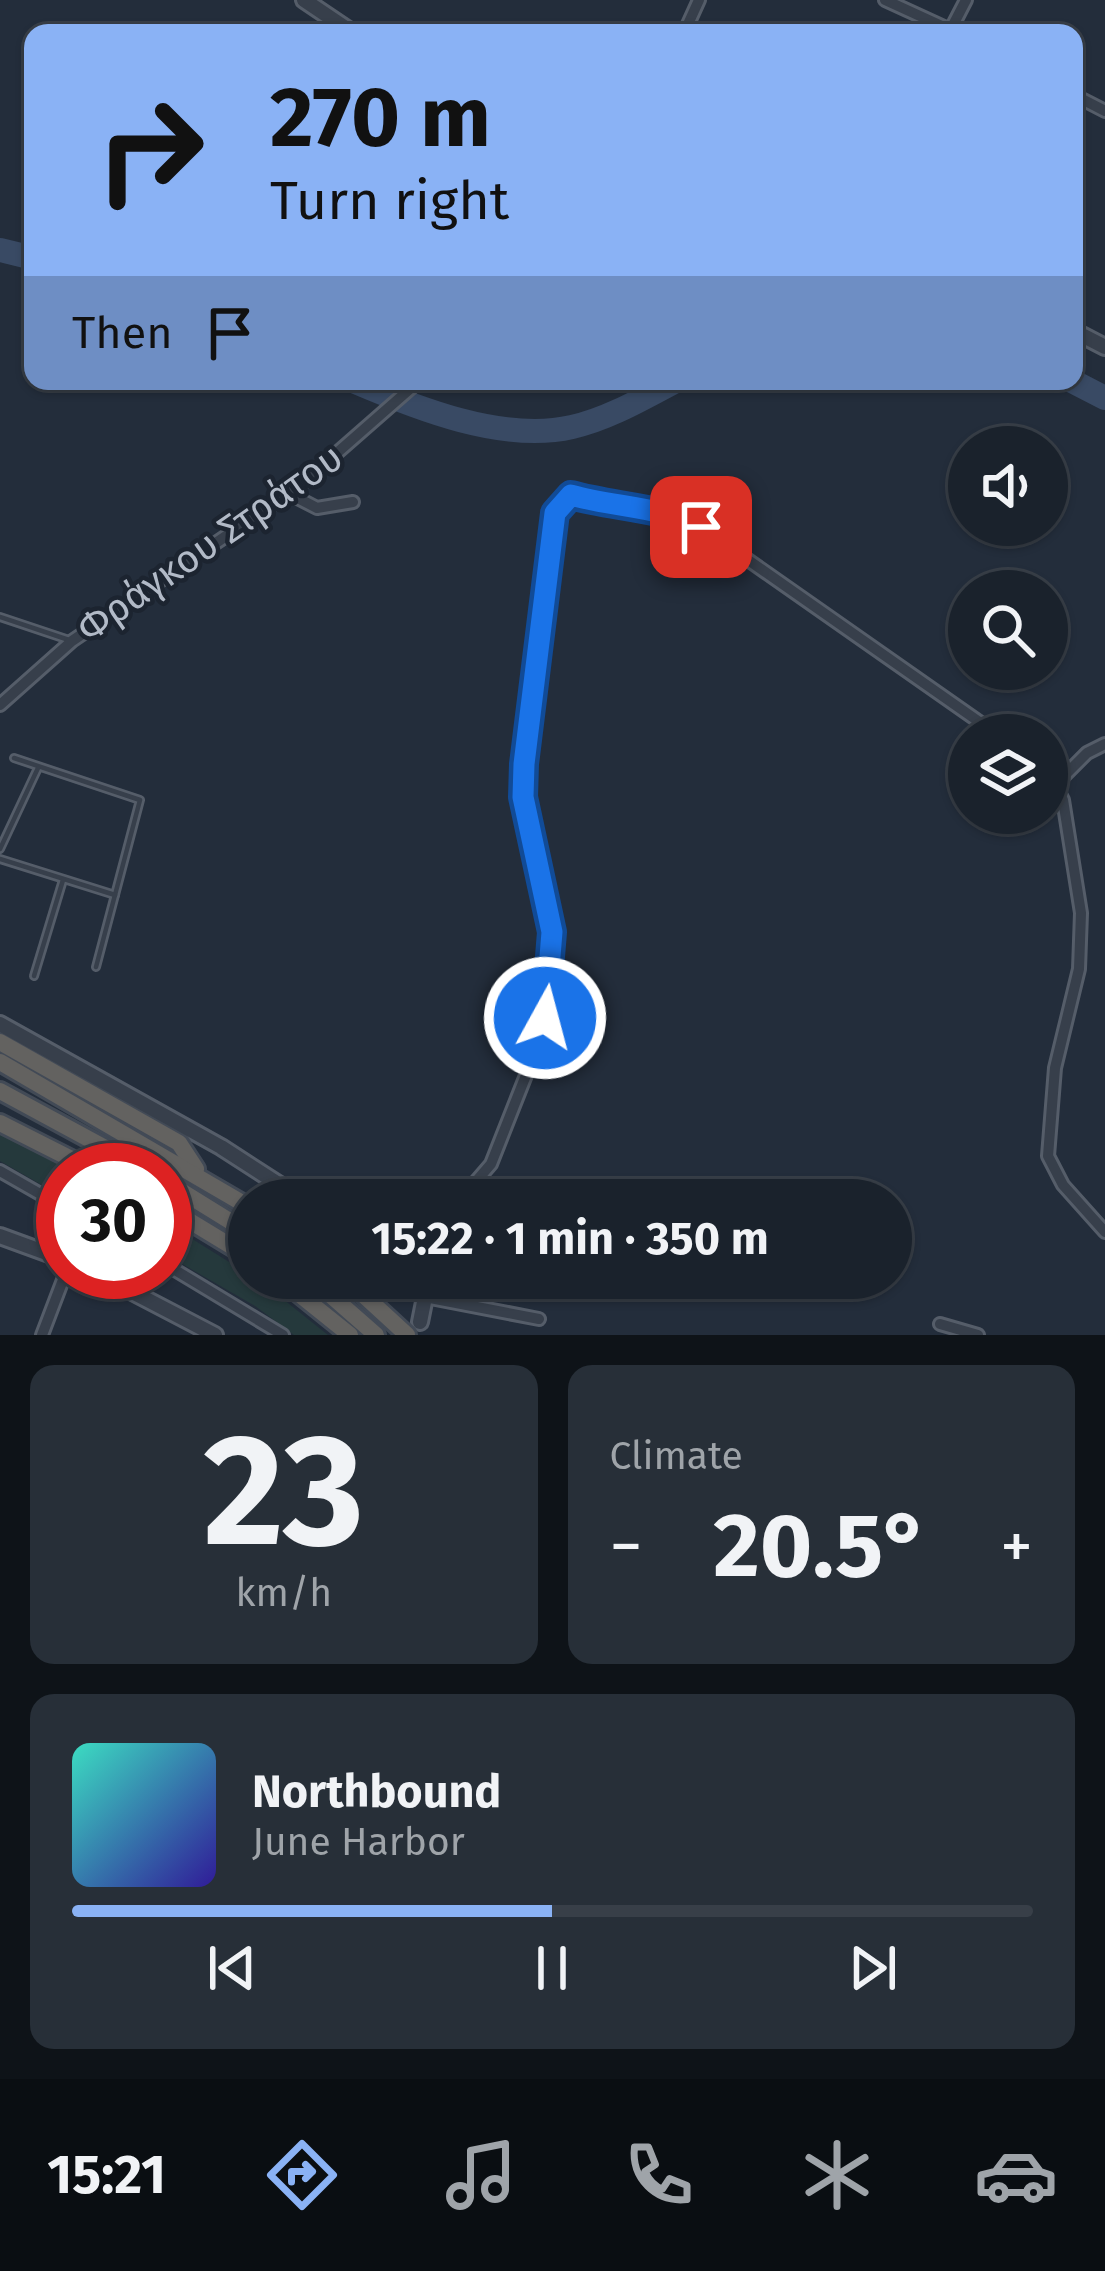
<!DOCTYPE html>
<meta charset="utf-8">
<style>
body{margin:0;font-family:"Fira Sans",sans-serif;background:#272f38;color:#f1f3f6;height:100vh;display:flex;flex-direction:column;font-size:45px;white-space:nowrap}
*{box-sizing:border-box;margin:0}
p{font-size:39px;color:#9fa4a9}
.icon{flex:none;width:66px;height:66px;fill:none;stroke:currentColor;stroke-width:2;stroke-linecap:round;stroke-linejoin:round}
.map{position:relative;height:1335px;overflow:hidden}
.panel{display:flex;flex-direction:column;gap:30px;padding:30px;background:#0e1318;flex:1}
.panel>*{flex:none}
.top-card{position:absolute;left:24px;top:24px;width:1059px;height:366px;border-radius:24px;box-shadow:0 3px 9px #0004,0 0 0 3px #383f48;background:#8ab2f5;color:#111;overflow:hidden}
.controls{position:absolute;left:948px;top:426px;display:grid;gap:24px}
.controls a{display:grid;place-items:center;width:120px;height:120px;border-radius:50%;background:#1a222c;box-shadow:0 3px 9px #0004,0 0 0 3px #383f48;font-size:60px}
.speed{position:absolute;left:36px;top:1143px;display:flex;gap:24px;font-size:60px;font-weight:700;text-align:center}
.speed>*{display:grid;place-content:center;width:156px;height:156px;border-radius:50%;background:#1a222c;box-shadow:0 3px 9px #0004,0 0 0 3px #383f48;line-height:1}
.speed .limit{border:18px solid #d22;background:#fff;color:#111}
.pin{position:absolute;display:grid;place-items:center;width:102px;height:102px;color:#fff;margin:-51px;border-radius:24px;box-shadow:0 6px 18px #0006}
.me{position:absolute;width:132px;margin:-66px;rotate:7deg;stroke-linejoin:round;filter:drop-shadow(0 0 9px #0008)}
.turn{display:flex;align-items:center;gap:42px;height:252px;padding:0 48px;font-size:54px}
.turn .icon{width:156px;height:156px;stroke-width:2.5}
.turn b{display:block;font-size:84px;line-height:102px}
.then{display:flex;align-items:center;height:114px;padding:0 48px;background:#0003;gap:24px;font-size:45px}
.big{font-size:90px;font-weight:700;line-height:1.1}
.panel .tile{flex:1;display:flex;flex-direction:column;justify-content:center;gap:18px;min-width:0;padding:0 42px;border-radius:24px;background:#272f38}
.panel .dial{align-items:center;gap:0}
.dial b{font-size:156px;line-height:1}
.song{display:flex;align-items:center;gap:36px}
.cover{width:144px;height:144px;border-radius:18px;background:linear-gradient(135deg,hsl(170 70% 55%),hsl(250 70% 35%))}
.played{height:12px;border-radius:6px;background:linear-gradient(90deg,#8ab2f5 50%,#383f48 50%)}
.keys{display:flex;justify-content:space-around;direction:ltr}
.heat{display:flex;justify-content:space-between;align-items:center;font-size:66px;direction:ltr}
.panel .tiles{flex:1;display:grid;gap:30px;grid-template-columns:1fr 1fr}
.tile:last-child{grid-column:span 2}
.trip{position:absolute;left:228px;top:1179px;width:684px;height:120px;border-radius:60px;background:#1a222c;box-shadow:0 3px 9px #0004,0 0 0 3px #383f48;font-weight:700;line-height:120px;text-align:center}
.menu{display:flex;height:192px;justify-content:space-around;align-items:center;background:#0a0e12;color:#9fa4a9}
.menu .icon{width:84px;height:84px}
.menu .on{color:#8ab2f5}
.menu b{font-size:54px;color:#f1f3f6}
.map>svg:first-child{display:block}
.green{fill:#25393c}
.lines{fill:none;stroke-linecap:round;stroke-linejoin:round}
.river{stroke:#394a64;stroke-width:24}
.service-casing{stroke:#555d69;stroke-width:10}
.minor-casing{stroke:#555d69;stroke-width:16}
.tertiary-casing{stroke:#555d69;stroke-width:20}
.trunk-casing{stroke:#424a56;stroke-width:22}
.service{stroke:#373f4b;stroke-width:4.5}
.minor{stroke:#373f4b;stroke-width:10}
.tertiary{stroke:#373f4b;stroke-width:14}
.trunk{stroke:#636260;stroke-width:16}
.route-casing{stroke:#114b97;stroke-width:30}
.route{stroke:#1a73e8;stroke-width:21}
.labels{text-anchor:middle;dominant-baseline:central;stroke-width:9;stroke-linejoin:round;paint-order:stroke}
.street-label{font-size:39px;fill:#b2bac7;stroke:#1c2430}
</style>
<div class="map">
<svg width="1105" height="1335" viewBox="0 0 1105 1335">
<rect width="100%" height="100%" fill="#232d3b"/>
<g class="green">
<path d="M 0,1133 L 70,1170 L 63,1170 L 63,1197 L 0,1161 Z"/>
<path d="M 165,1222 L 263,1283 L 328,1335 L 294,1335 L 255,1306 L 165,1254 Z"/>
</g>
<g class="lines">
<g class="river">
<path d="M 0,250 L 33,258"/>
<path d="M 353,381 C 416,408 503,443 572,427 C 608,419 644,398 676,381"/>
<path d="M 1072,381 L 1105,398"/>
</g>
<g class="service-casing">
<g id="service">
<path d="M 0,617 L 69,640"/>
<path d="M 14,758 L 140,800 L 96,967"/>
<path d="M 0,849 L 38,768"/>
<path d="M 0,859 L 115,895"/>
<path d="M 34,976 L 63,880"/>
</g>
</g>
<g class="minor-casing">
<g id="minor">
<path d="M 885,0 L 957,33"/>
<path d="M 951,29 L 966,0"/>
<path d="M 684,33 L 699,0"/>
<path d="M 1074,95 L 1105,111"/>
<path d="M 288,493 L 317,508 L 353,502"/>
<path d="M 0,705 L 72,641 L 298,487 L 419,381"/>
<path d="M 1047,769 L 1063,800 L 1081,913 L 1079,969 L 1055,1068 L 1048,1156 L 1063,1185 L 1105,1232"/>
<path d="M 1057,783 L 1087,753 L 1105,744"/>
<path d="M 0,1171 L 63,1207"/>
<path d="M 460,1200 L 491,1164 L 534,1055 L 551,979 L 552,932 L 523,797 L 523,764 L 555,513 L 570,495 C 613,508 663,507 701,527 L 998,735"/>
<path d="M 165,1264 L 283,1335"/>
<path d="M 425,1297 L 539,1319"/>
<path d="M 940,1324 L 978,1335"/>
<path d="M 42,1335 L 66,1272"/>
</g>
</g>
<g class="tertiary-casing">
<g id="tertiary">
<path d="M 304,0 L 353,33"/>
<path d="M 1074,331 L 1105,347"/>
<path d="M 0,1024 L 221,1147 L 303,1200"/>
<path d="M 0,1236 L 63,1259"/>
<path d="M 94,1272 L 215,1335"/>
<path d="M 413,1278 L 425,1297 L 420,1322"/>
</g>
</g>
<g class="trunk-casing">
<g id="trunk">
<path d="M 0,1042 L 179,1143 L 196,1169"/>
<path d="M 0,1062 L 249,1207"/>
<path d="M 0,1091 L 146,1170"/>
<path d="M 0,1123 L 93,1170"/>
<path d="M 165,1181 L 249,1233"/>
<path d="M 165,1206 L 249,1257"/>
<path d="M 279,1278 L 350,1335"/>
<path d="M 311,1278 L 376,1335"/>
<path d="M 345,1278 L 407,1335"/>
</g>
</g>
<use href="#service" class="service"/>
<use href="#minor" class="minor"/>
<use href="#tertiary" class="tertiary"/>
<use href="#trunk" class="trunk"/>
</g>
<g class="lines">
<g class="route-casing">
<path id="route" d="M 545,1018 L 552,932 L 523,797 L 524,764 L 555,513 L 571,495 C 613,507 663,507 701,527"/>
</g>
<use href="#route" class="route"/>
</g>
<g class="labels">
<g class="street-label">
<text transform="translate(210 543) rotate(-35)">Φράγκου Στράτου</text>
</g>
</g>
</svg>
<div class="controls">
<a><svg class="icon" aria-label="sound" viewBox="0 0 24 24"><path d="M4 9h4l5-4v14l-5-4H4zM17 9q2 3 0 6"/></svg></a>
<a><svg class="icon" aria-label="search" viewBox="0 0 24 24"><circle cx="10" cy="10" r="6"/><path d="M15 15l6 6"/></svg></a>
<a><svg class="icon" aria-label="layers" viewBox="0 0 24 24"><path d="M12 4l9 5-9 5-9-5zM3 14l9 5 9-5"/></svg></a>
</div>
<div class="speed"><div class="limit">30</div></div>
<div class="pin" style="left:701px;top:527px;background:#d93025"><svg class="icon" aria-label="arrive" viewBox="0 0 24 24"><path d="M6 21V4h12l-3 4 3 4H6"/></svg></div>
<svg class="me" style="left:545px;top:1018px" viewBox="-20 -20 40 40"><circle r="17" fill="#1a73e8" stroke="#fff" stroke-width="3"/><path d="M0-11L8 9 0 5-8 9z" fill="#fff"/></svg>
<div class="trip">15:22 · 1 min · 350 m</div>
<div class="top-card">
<div class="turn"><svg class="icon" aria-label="right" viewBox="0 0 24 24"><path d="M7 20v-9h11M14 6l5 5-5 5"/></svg><div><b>270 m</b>Turn right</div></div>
<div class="then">Then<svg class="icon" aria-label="arrive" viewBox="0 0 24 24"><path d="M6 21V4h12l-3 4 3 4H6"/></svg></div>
</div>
</div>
<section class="panel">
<div class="tiles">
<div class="tile dial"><b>23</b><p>km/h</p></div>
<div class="tile"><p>Climate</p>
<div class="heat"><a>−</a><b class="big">20.5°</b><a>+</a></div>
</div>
<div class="tile">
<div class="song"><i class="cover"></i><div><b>Northbound</b><p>June Harbor</p></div></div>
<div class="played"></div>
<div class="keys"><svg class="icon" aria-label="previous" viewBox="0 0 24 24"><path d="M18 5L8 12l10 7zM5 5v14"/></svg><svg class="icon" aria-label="pause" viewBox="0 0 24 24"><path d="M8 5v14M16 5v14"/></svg><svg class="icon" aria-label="next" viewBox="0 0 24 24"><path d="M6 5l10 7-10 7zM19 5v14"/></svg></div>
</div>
</div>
</section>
<nav class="menu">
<b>15:21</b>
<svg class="icon on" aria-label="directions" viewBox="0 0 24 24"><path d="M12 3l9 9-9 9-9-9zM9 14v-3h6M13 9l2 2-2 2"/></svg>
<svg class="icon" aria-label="music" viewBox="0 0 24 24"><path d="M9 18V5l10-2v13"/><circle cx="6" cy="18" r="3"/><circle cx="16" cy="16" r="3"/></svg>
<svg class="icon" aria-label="phone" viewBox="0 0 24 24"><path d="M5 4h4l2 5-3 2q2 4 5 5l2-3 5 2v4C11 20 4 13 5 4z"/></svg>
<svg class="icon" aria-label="climate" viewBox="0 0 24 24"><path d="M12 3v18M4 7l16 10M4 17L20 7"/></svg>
<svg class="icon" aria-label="car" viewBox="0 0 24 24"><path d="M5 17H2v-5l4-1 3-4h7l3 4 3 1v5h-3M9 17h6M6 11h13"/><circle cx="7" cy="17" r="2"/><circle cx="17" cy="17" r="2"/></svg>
</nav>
